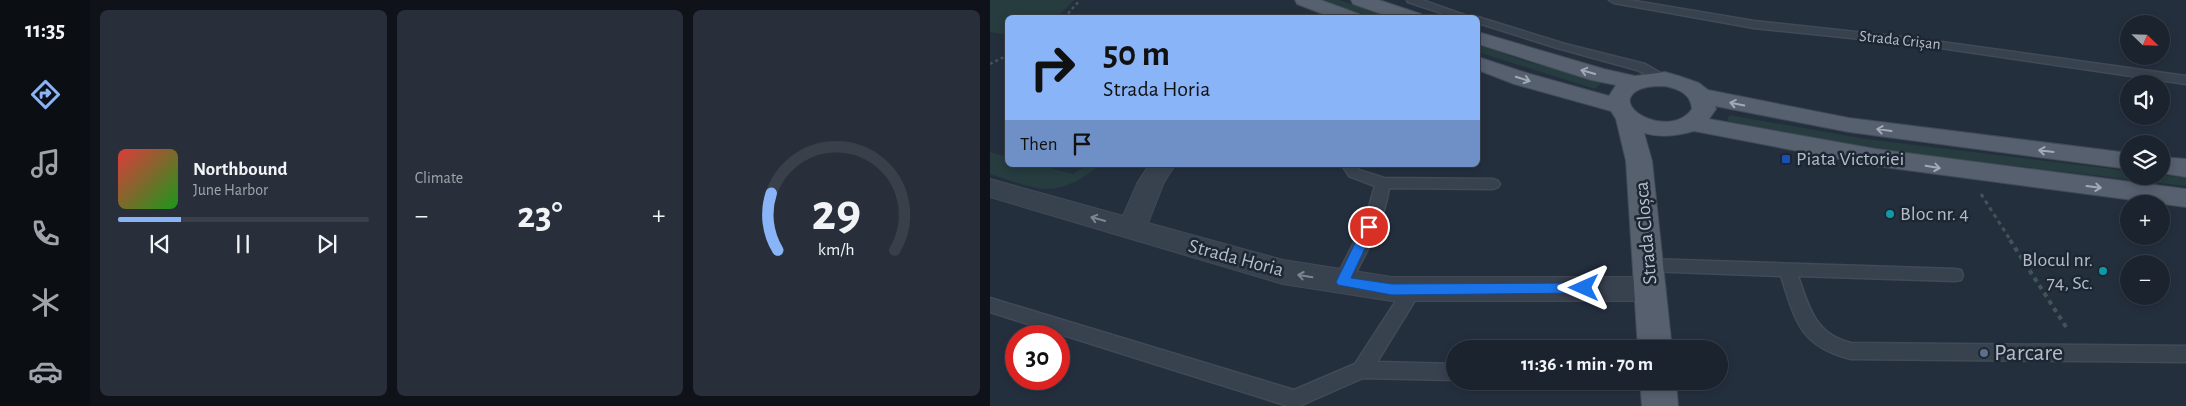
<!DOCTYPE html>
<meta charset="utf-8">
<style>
body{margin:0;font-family:"Alegreya Sans",sans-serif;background:#282f3a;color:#f1f3f6;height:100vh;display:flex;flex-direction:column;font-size:19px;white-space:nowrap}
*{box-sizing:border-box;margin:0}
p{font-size:16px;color:#a0a4aa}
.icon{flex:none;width:28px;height:28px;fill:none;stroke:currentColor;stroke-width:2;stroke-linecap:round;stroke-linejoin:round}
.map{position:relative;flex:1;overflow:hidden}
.details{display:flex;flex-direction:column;gap:10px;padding:10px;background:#0f1319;width:900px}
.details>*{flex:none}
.banner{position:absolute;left:15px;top:15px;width:475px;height:152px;border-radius:8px;box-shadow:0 2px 8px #0003,0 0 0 1px #39404a;background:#8ab4f8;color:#111;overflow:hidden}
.needle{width:32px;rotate:113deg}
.controls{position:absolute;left:1130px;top:15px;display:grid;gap:10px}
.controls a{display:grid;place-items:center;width:50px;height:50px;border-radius:50%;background:#1b232e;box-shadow:0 2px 8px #0003,0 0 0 1px #39404a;font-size:25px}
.speed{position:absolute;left:15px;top:325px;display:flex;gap:10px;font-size:25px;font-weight:700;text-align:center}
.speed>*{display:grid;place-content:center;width:65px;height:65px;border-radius:50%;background:#1b232e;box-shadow:0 2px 8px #0003,0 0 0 1px #39404a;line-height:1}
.speed .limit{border:8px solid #d22;background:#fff;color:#111}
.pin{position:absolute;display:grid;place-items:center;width:42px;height:42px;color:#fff;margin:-21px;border:2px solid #fff;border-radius:50%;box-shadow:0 1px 5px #0007}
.me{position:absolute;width:55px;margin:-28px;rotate:270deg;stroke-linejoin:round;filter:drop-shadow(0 0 4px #0008)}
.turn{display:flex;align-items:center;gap:18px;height:105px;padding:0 15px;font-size:22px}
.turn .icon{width:65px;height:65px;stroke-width:2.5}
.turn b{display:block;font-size:35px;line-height:42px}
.then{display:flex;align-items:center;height:48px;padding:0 15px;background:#0003;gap:10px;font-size:19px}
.big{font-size:38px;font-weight:600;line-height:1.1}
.details .tile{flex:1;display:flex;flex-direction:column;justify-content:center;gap:8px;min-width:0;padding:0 18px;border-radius:8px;background:#282f3a}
.details .dial{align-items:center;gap:0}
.dial svg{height:130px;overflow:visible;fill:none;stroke:#39404a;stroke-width:7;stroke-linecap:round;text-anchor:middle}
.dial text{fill:#f1f3f6;stroke:none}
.song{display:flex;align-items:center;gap:15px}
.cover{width:60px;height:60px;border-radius:8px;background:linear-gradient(135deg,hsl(0 70% 55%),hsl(120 70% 35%))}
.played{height:5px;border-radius:2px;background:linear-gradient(90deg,#8ab4f8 25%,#39404a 25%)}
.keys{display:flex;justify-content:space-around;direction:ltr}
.heat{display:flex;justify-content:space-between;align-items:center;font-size:28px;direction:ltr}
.details .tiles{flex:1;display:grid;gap:10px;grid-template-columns:repeat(3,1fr)}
.trip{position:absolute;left:456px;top:340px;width:282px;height:50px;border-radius:25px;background:#1b232e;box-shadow:0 2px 8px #0003,0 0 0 1px #39404a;font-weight:600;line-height:50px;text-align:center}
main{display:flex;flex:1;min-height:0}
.menu{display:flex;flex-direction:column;width:90px;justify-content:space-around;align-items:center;background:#0b0e12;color:#a0a4aa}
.menu .icon{width:35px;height:35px}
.menu .active{color:#8ab4f8}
.menu b{font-size:22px;color:#f1f3f6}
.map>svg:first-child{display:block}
.green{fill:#263c3f}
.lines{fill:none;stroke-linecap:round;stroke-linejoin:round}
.service-casing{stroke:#414a57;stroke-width:3}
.minor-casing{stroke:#414a57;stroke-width:2}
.primary-casing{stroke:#414a57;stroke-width:2}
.path-far2{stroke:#3f5557;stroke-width:2.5;stroke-dasharray:3 3;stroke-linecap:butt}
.path-far1{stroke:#3f5557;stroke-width:3;stroke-dasharray:4 4;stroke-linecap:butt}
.path{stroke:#3f5557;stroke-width:4;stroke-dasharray:4.5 4.5;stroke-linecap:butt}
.service{fill:#38414e;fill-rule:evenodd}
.minor{fill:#38414e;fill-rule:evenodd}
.primary{fill:#56606e;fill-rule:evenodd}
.oneway{stroke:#a1aab7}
.oneway2{stroke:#7c8592}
.route{fill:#1a73e8;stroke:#114b97}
.transit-dot{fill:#1a4fb4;stroke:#1d2633;stroke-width:2}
.culture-dot{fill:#0f9aa8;stroke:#1d2633;stroke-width:2}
.service-dot{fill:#5c6f8a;stroke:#1d2633;stroke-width:2}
.labels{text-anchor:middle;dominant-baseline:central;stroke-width:5;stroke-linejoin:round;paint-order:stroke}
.far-street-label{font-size:16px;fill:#b4bcc9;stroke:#1d2633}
.poi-label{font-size:20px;fill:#b4bcc9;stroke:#1d2633;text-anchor:start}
.street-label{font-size:20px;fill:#b4bcc9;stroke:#1d2633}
.near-poi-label{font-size:24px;fill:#b4bcc9;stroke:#1d2633;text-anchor:start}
</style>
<main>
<nav class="menu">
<b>11:35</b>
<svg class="icon active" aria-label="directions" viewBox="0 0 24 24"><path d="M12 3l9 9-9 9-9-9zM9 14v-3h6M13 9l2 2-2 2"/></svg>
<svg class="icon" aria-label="music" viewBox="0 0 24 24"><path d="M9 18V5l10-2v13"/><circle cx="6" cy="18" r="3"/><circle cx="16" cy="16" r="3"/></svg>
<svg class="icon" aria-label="phone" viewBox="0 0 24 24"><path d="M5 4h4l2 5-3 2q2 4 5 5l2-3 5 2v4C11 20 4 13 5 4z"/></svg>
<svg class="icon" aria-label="climate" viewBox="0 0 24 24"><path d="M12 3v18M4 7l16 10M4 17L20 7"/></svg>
<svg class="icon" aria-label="car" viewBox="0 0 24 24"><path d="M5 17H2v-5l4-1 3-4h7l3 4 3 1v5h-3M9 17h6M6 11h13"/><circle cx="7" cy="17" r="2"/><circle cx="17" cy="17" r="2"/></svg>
</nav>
<section class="details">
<div class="tiles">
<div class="tile">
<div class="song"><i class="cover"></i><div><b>Northbound</b><p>June Harbor</p></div></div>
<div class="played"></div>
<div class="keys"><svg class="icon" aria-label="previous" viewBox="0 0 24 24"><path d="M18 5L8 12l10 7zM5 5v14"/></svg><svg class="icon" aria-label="pause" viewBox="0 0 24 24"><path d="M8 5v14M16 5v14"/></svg><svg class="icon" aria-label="next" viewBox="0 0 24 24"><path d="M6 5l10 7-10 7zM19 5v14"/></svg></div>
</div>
<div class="tile"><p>Climate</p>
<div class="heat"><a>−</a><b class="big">23°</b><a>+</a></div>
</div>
<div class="tile dial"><svg viewBox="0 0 100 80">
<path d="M14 69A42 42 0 1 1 86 69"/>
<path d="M14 69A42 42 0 0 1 10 34" stroke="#8ab4f8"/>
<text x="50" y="56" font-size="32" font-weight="700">29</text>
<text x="50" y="72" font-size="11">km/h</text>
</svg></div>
</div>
</section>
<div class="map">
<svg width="1196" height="406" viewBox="0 0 1196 406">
<rect width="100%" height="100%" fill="#242f3e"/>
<g class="green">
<path d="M 0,0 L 84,0 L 67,17 L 18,18 L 17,35 L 0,32 Z"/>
<path d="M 330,0 L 349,0 L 401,17 L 381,17 Z"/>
<path d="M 488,45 L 538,62 L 613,81 L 605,89 L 488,52 Z"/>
<path d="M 739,115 L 876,139 L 1139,171 L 1139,176 L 1171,176 L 1171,175 L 1196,178 L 1196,186 L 877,148 L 737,121 Z"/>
<path d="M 0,152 L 17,157 L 18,165 L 48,165 L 83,174 L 97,165 L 110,165 C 95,177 77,189 57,189 C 41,189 16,179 0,174 Z"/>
</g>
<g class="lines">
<g class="service-casing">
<g id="service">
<path d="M 417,0 L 432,0 L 483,18 L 466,18 L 418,2 Z"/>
<path d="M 619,0 L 639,0 L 764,21 L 930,39 L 1196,76 L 1196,84 L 930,45 L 764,28 L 624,3 Z"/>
<path d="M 488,17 L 575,44 L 655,64 L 681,79 L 679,82 L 671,82 L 647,70 L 567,48 L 488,23 L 488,18 L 485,18 Z"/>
<path d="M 352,165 L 366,165 L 369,170 L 394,178 L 503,179 L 508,181 L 510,184 L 508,187 L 503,189 L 399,188 C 394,223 375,255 358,287 L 352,289 L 346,287 L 344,282 L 375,221 L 385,186 L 359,176 Z"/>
<path d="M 658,259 L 965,269 L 971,270 L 973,275 L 971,280 L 965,281 L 808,276 C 819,308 825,334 861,343 L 1196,346 L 1196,362 L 861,359 C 810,346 806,322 791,276 L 658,271 L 652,269 L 650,265 L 652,261 Z"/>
<path d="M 423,282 L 429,284 L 432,289 L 387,362 L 465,364 L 465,380 L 373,378 L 309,406 L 298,406 L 0,312 L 0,298 L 304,390 L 365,364 L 417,284 Z"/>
</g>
</g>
<g class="minor-casing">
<path id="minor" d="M 159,165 L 185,165 L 174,182 L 158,223 L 293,260 L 402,277 L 660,277 L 671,280 L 676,289 L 671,298 L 660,301 L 402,301 L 293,284 L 0,197 L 0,179 L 133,216 L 148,182 Z"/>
</g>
<g class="primary-casing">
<g id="primary">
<path d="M 305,0 L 331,0 L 369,14 L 371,18 L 343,18 L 307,4 Z"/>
<path d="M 361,0 L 389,0 L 431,14 L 433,18 L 403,18 L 363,4 Z"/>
<path d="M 488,32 L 614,69 L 645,76 L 675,72 L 689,76 L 709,83 L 718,90 L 859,118 L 1139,153 L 1139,169 L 859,132 L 725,106 L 726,109 L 719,119 L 886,149 L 1196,189 L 1196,207 L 886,166 L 704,131 C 687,136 671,138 654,133 L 662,161 L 682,349 L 648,349 L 636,161 L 626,119 L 621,111 L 524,84 L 488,70 L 488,57 L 540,74 L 619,96 L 626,85 L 601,80 L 488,44 ZM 675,86 C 689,89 701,94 702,109 C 681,139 622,109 645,92 C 653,86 665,86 675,86 Z"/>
<path d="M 1171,157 L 1196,159 L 1196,177 L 1171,173 Z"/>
<path d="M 650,381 L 686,381 L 688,406 L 652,406 Z"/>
</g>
</g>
<g class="path-far2">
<path d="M 74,18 L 90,0"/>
<path d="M 0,64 L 18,55"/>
</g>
<path class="path-far1" d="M 991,194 L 1021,241"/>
<path class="path" d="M 1020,240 L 1078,330"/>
<use href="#service" class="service"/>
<use href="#minor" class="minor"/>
<use href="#primary" class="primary"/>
</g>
<defs><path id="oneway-shaft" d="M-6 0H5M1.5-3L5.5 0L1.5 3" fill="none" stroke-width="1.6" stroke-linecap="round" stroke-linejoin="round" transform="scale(1.25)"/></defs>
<g class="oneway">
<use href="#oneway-shaft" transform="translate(598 72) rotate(-164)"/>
<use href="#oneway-shaft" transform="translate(533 79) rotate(18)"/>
<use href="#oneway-shaft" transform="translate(747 104) rotate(-168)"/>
<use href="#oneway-shaft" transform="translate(894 130) rotate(-172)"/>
<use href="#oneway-shaft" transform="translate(1056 151) rotate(-173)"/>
<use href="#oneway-shaft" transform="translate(943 167) rotate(9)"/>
<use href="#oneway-shaft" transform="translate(1104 187) rotate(7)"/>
</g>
<g class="oneway2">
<use href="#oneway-shaft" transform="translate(108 219) rotate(-164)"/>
<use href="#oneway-shaft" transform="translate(315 276) rotate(-171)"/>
</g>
<path class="route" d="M 379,223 L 385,227 L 361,278 L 402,284 L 594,283 L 599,285 L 601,288 L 599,292 L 594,293 L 402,295 L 348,285 L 346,282 L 373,227 Z"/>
<rect class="transit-dot" x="791" y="154" width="10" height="10" rx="2.5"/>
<g class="culture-dot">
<circle cx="900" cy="214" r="5"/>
<circle cx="1113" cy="271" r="5"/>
</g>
<circle class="service-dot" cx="994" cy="353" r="5"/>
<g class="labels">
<g class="far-street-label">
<text transform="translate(910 40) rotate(6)">Strada Crișan</text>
</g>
<g class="poi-label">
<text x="806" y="159">Piata Victoriei</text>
<text x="910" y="214">Bloc nr. 4</text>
<text x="1103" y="260" text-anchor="end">Blocul nr.<tspan x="1103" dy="23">74, Sc.</tspan></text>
</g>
<g class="street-label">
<text transform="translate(656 233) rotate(-95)">Strada Cloșca</text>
<text transform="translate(246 258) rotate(15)">Strada Horia</text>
</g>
<g class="near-poi-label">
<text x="1004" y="353">Parcare</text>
</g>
</g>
</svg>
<div class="controls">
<a><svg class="needle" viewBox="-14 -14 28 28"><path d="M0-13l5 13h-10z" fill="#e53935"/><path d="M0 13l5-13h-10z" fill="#a0a4aa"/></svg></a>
<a><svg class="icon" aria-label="sound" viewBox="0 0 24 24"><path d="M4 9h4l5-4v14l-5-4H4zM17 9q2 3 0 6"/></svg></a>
<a><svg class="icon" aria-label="layers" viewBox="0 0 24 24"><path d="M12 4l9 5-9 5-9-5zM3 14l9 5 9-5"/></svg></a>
<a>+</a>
<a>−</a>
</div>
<div class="speed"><div class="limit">30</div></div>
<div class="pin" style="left:379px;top:227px;background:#d93025"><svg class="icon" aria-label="arrive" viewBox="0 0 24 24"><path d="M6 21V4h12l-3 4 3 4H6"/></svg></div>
<svg class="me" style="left:594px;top:288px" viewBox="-20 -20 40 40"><path d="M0-17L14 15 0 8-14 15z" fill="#1a73e8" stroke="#fff" stroke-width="4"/></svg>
<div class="trip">11:36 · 1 min · 70 m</div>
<div class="banner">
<div class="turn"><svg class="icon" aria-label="right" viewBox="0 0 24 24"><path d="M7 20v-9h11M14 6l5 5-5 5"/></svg><div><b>50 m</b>Strada Horia</div></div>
<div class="then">Then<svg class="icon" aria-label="arrive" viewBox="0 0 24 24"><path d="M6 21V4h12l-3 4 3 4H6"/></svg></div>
</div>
</div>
</main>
